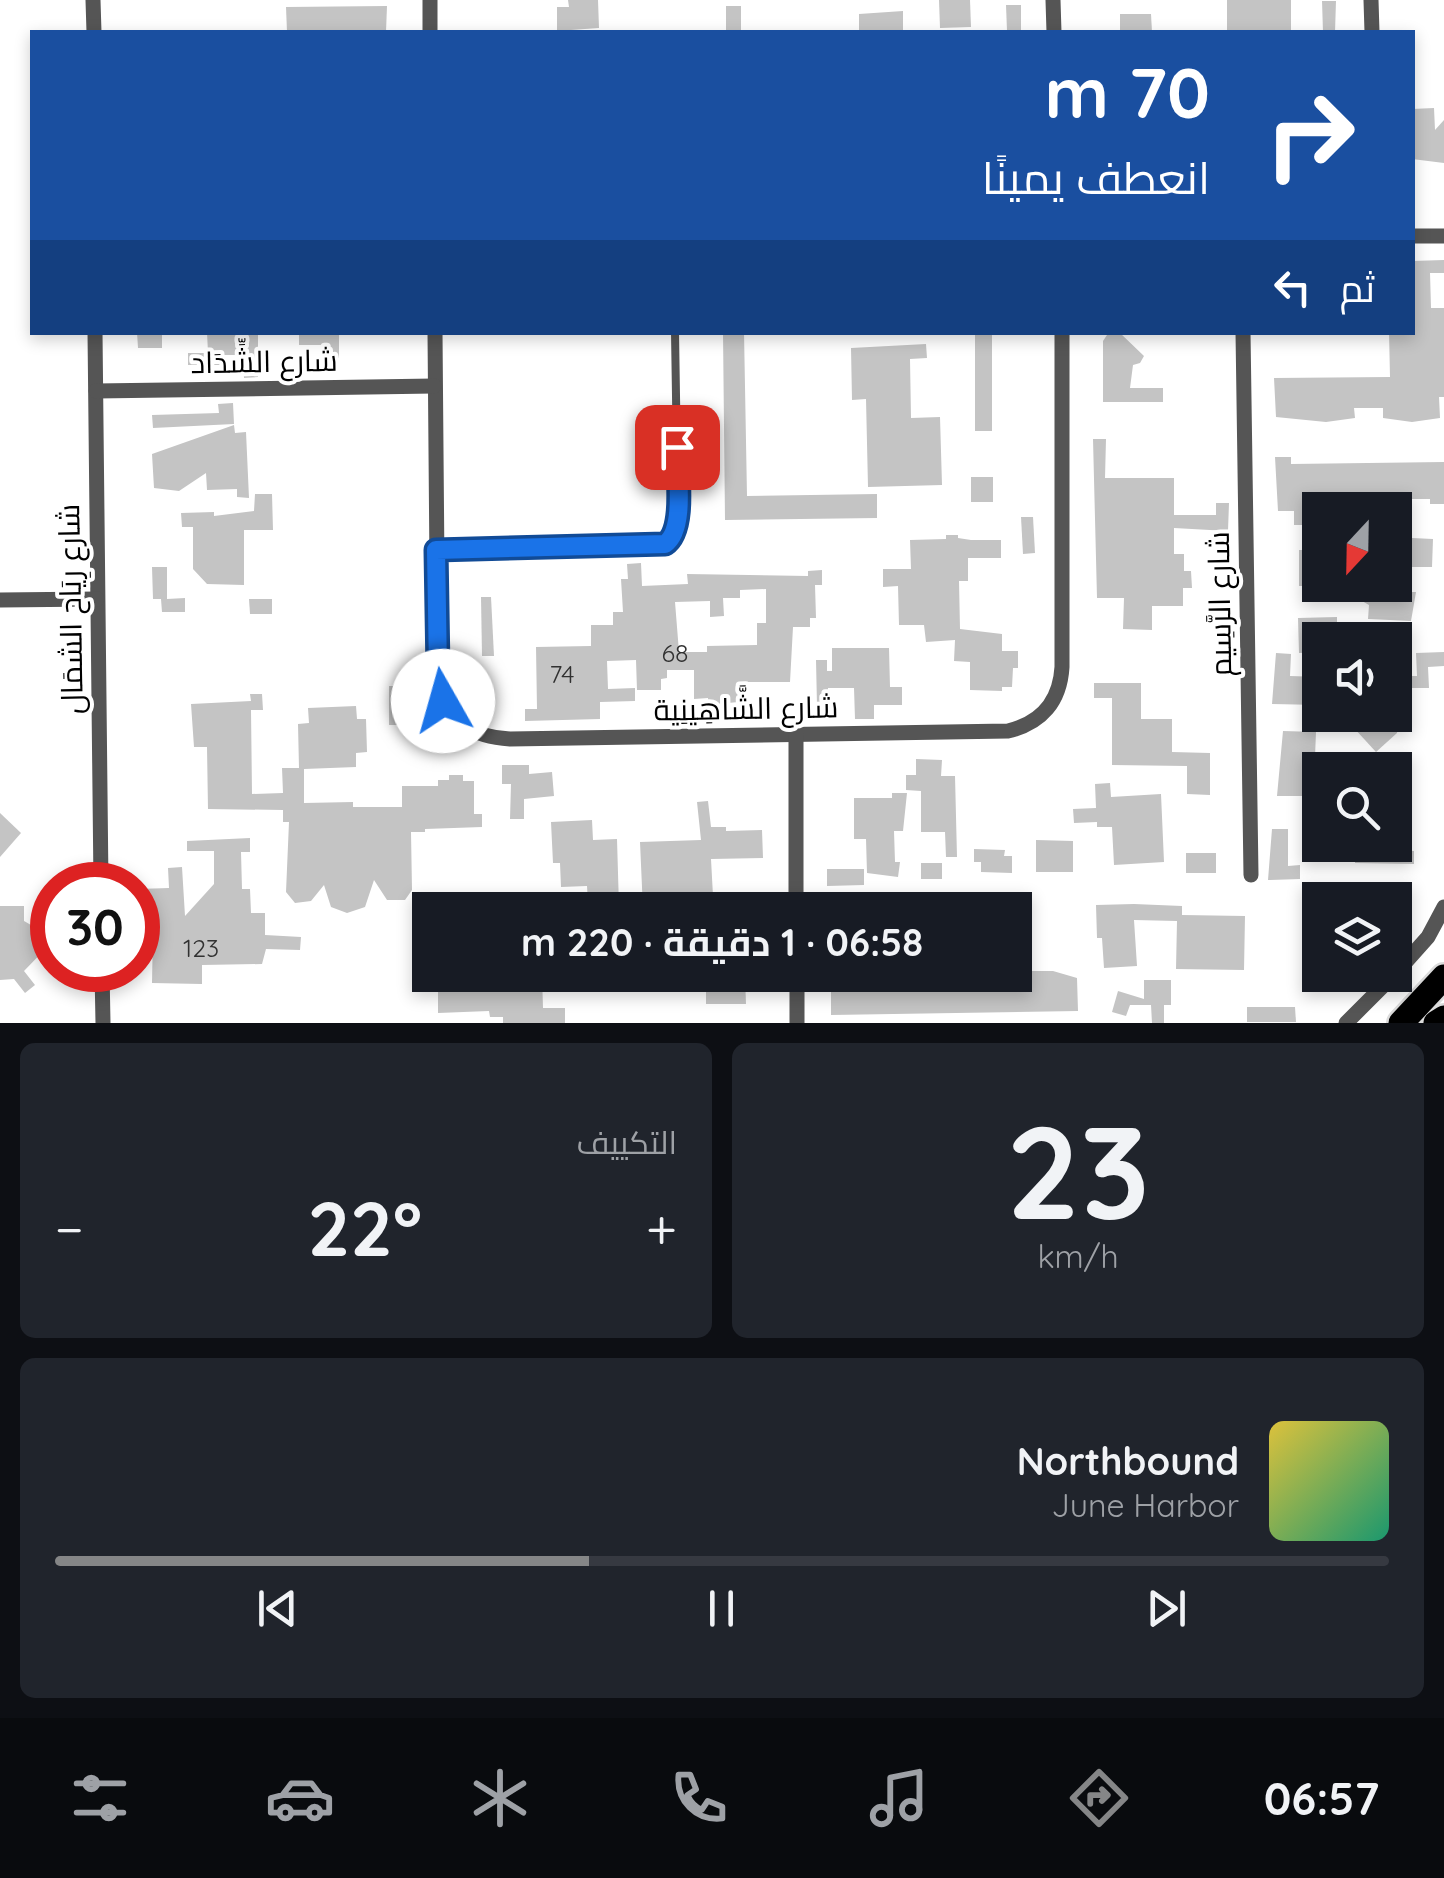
<!DOCTYPE html>
<html lang="ar">
<meta charset="utf-8">
<style>
body{margin:0;font-family:Quicksand,Cairo,sans-serif;background:#20242c;color:#f1f3f6;direction:rtl;height:100vh;display:flex;flex-direction:column;font-size:38px;white-space:nowrap}
*{box-sizing:border-box;margin:0}
p{font-size:32px;color:#9ea1a6}
.icon{flex:none;width:55px;height:55px;fill:none;stroke:currentColor;stroke-width:2;stroke-linecap:round;stroke-linejoin:round}
.map{position:relative;height:1023px;overflow:hidden;direction:ltr}
.details{display:flex;flex-direction:column;gap:20px;padding:20px;background:#0d0f14;flex:1}
.details>*{flex:none}
.hud{position:absolute;left:30px;top:30px;width:1385px;height:305px;border-radius:0px;box-shadow:0 5px 15px #0003;direction:rtl;background:#1a4fa0;color:#fff;overflow:hidden}
.needle{width:65px;rotate:202deg}
.buttons{position:absolute;left:1302px;top:492px;display:grid;gap:20px}
.buttons a{display:grid;place-items:center;width:110px;height:110px;border-radius:0px;background:#171b24;box-shadow:0 5px 15px #0003;font-size:50px}
.speed{position:absolute;left:30px;top:862px;display:flex;gap:20px;font-size:50px;font-weight:700;text-align:center}
.speed>*{display:grid;place-content:center;width:130px;height:130px;border-radius:50%;background:#171b24;box-shadow:0 5px 15px #0003;line-height:1}
.speed .limit{border:15px solid #d22;background:#fff;color:#111}
.pin{position:absolute;display:grid;place-items:center;width:85px;height:85px;color:#fff;margin:-42px;border-radius:20px;box-shadow:0 5px 15px #0006}
.me{position:absolute;width:110px;margin:-55px;rotate:353deg;stroke-linejoin:round;filter:drop-shadow(0 0 8px #0008)}
.turn{display:flex;align-items:center;gap:35px;height:210px;padding:0 40px;font-size:45px}
.turn .icon{width:130px;height:130px;stroke-width:2.5}
.turn b{display:block;font-size:70px;line-height:85px}
.then{display:flex;align-items:center;height:95px;padding:0 40px;background:#0003;gap:20px;font-size:38px}
.big{font-size:75px;font-weight:700;line-height:1.1}
.details .widget{flex:1;display:flex;flex-direction:column;justify-content:center;gap:15px;min-width:0;padding:0 35px;border-radius:15px;background:#20242c}
.details .dial{align-items:center;gap:0}
.dial b{font-size:130px;line-height:1}
.song{display:flex;align-items:center;gap:30px}
.cover{width:120px;height:120px;border-radius:15px;background:linear-gradient(135deg,hsl(50 70% 55%),hsl(160 70% 35%))}
.played{height:10px;border-radius:5px;background:linear-gradient(90deg,#858687 40%,#363941 40%)}
.keys{display:flex;justify-content:space-around;direction:ltr}
.heat{display:flex;justify-content:space-between;align-items:center;font-size:55px;direction:ltr}
.details .tiles{flex:1;display:grid;gap:20px;grid-template-columns:1fr 1fr}
.widget:last-child{grid-column:span 2}
.trip{position:absolute;left:412px;top:892px;width:620px;height:100px;border-radius:0px;background:#171b24;box-shadow:0 5px 15px #0003;font-weight:700;line-height:100px;text-align:center;direction:rtl}
.dock{display:flex;height:160px;justify-content:space-around;align-items:center;background:#090b0e;color:#9ea1a6}
.dock .icon{width:70px;height:70px}
.dock .current{color:#858687}
.dock b{font-size:45px;color:#f1f3f6}
.map>svg:first-child{display:block}
.building{fill:#c4c4c4;fill-rule:evenodd}
.lines{fill:none;stroke-linecap:round;stroke-linejoin:round}
.primary-casing{stroke:#dbdbdb;stroke-width:30}
.lane{stroke:#555;stroke-width:8}
.street{stroke:#555;stroke-width:15}
.primary{stroke:#000;stroke-width:25}
.route-casing{stroke:#114b97;stroke-width:25}
.route{stroke:#1a73e8;stroke-width:18}
.labels{text-anchor:middle;dominant-baseline:central;stroke-width:8;stroke-linejoin:round;paint-order:stroke}
.number-label{font-size:25px;fill:#313131}
.street-label{font-size:30px;fill:#000;stroke:#fff}
</style>
<div class="map">
<svg width="1444" height="1023" viewBox="0 0 1444 1023">
<rect width="100%" height="100%" fill="#fff"/>
<g class="building">
<path d="M 568,0 L 598,0 L 599,28 L 557,31 L 557,7 L 569,7 Z"/>
<path d="M 939,0 L 970,0 L 971,27 L 940,28 Z"/>
<rect x="1227" y="0" width="64" height="32"/>
<path d="M 1322,1 L 1336,1 L 1335,32 L 1323,32 Z"/>
<path d="M 1006,5 L 1021,5 L 1021,31 L 1007,31 Z"/>
<path d="M 387,6 L 386,32 L 287,32 L 286,7 Z"/>
<rect x="726" y="6" width="15" height="26"/>
<path d="M 903,11 L 903,32 L 859,32 L 859,14 Z"/>
<path d="M 1120,14 L 1151,14 L 1152,32 L 1120,32 Z"/>
<path d="M 1434,108 L 1435,130 L 1444,120 L 1444,163 L 1412,159 L 1412,109 Z"/>
<path d="M 1444,260 L 1444,273 L 1430,273 L 1431,308 L 1444,308 L 1444,397 L 1439,397 L 1440,418 L 1412,422 L 1383,418 L 1383,408 L 1354,408 L 1355,418 L 1326,422 L 1276,417 L 1274,378 L 1390,377 L 1389,332 L 1412,332 L 1412,261 Z"/>
<path d="M 137,332 L 162,332 L 162,348 L 138,348 Z"/>
<path d="M 207,332 L 258,332 L 258,377 L 244,378 L 243,355 L 221,355 L 222,365 L 188,365 L 188,353 L 208,353 Z"/>
<path d="M 299,332 L 339,332 L 339,358 L 324,358 L 324,345 L 299,345 Z"/>
<path d="M 723,332 L 744,332 L 747,496 L 877,494 L 877,518 L 725,520 Z"/>
<rect x="975" y="332" width="17" height="99"/>
<path d="M 1109,332 L 1120,333 L 1144,356 L 1140,363 L 1133,365 L 1130,388 L 1163,388 L 1163,402 L 1103,402 L 1103,341 Z"/>
<path d="M 926,344 L 927,358 L 910,359 L 911,418 L 940,417 L 942,485 L 868,487 L 866,399 L 852,400 L 851,348 Z"/>
<path d="M 233,403 L 234,424 L 153,428 L 152,415 L 219,413 L 218,404 Z"/>
<path d="M 234,425 L 235,433 L 246,432 L 249,498 L 237,497 L 237,489 L 207,490 L 206,473 L 179,491 L 154,488 L 152,454 Z"/>
<path d="M 1093,439 L 1106,439 L 1105,478 L 1174,478 L 1174,515 L 1216,515 L 1216,503 L 1229,503 L 1228,531 L 1174,528 L 1174,554 L 1184,554 L 1184,571 L 1191,571 L 1192,588 L 1183,588 L 1183,606 L 1152,606 L 1152,630 L 1123,629 L 1124,598 L 1097,598 Z"/>
<path d="M 1275,457 L 1291,457 L 1291,464 L 1444,462 L 1444,504 L 1430,504 L 1430,499 L 1404,499 L 1404,504 L 1345,505 L 1344,500 L 1320,500 L 1320,525 L 1294,525 L 1294,511 L 1278,511 Z"/>
<rect x="971" y="477" width="22" height="25"/>
<path d="M 255,494 L 272,494 L 273,530 L 244,530 L 244,585 L 207,584 L 193,569 L 193,527 L 182,527 L 181,513 L 214,512 L 214,516 L 254,511 Z"/>
<path d="M 1021,517 L 1033,517 L 1035,553 L 1023,554 Z"/>
<path d="M 946,535 L 958,535 L 958,538 L 971,540 L 1001,540 L 1001,558 L 968,558 L 968,581 L 959,581 L 960,629 L 1002,634 L 1002,651 L 1018,651 L 1018,668 L 1013,668 L 1012,687 L 1002,687 L 1002,691 L 970,690 L 970,662 L 954,661 L 955,640 L 926,642 L 924,625 L 899,625 L 898,586 L 883,587 L 883,569 L 911,569 L 910,540 L 946,539 Z"/>
<path d="M 1412,538 L 1433,539 L 1432,567 L 1411,567 Z"/>
<rect x="1299" y="550" width="21" height="36"/>
<path d="M 641,563 L 642,586 L 688,584 L 687,574 L 808,576 L 808,571 L 822,570 L 822,585 L 815,585 L 816,618 L 810,618 L 810,627 L 793,627 L 790,682 L 748,682 L 748,701 L 708,705 L 708,698 L 694,699 L 694,670 L 667,670 L 667,678 L 661,679 L 661,690 L 637,690 L 636,660 L 607,661 L 608,689 L 635,688 L 635,701 L 600,702 L 600,719 L 525,721 L 525,709 L 537,709 L 536,647 L 591,646 L 591,625 L 613,625 L 613,612 L 623,612 L 621,579 L 628,579 L 627,564 ZM 766,589 L 766,623 L 757,623 L 757,645 L 707,646 L 707,652 L 679,652 L 675,602 L 710,601 L 710,617 L 724,616 L 723,598 L 740,598 L 740,590 Z"/>
<path d="M 152,567 L 167,567 L 167,599 L 185,598 L 185,612 L 162,612 L 161,599 L 153,599 Z"/>
<path d="M 1395,579 L 1410,579 L 1410,592 L 1416,592 L 1411,621 L 1368,619 L 1369,605 L 1362,601 L 1369,592 L 1369,585 L 1395,585 Z"/>
<path d="M 481,597 L 491,597 L 494,656 L 482,656 Z"/>
<path d="M 249,599 L 272,599 L 272,614 L 250,614 Z"/>
<path d="M 1337,617 L 1337,640 L 1320,640 L 1320,652 L 1299,653 L 1298,618 Z"/>
<path d="M 832,648 L 889,648 L 890,687 L 902,687 L 902,705 L 874,705 L 874,719 L 855,719 L 854,688 L 828,688 L 828,706 L 817,706 L 816,660 L 827,660 L 827,671 L 832,671 Z"/>
<path d="M 1444,652 L 1444,666 L 1428,667 L 1429,688 L 1408,688 L 1408,676 L 1417,676 L 1416,653 Z"/>
<path d="M 1276,653 L 1291,654 L 1290,676 L 1320,677 L 1320,705 L 1272,704 Z"/>
<path d="M 1094,683 L 1141,683 L 1141,719 L 1172,719 L 1172,752 L 1210,753 L 1210,795 L 1187,794 L 1187,766 L 1112,765 L 1112,698 L 1094,698 Z"/>
<path d="M 389,686 L 409,686 L 409,708 L 414,708 L 415,725 L 389,725 Z"/>
<path d="M 250,694 L 262,694 L 263,710 L 251,710 L 252,794 L 283,793 L 282,768 L 299,768 L 298,724 L 309,723 L 308,708 L 356,706 L 357,719 L 366,719 L 367,752 L 356,753 L 356,767 L 304,769 L 304,803 L 353,802 L 353,807 L 402,807 L 402,786 L 438,786 L 438,780 L 449,780 L 449,775 L 463,775 L 463,781 L 474,781 L 474,814 L 482,814 L 482,827 L 425,829 L 425,832 L 411,832 L 412,890 L 405,900 L 387,900 L 374,880 L 365,907 L 347,913 L 331,907 L 324,885 L 311,901 L 295,903 L 286,892 L 289,822 L 283,822 L 283,810 L 208,809 L 207,747 L 194,747 L 191,704 L 251,701 Z"/>
<path d="M 1342,715 L 1400,715 L 1397,733 L 1376,752 Z"/>
<path d="M 1283,731 L 1316,732 L 1314,782 L 1320,782 L 1320,796 L 1277,796 Z"/>
<path d="M 916,759 L 942,760 L 941,776 L 955,776 L 957,857 L 946,857 L 945,832 L 921,832 L 921,791 L 906,790 L 906,775 L 916,775 Z"/>
<path d="M 502,765 L 529,765 L 529,774 L 552,772 L 554,796 L 524,799 L 524,819 L 510,819 L 511,784 L 502,784 Z"/>
<path d="M 1110,783 L 1111,797 L 1161,794 L 1164,862 L 1114,865 L 1112,827 L 1097,827 L 1097,822 L 1074,823 L 1073,809 L 1096,808 L 1095,784 Z"/>
<path d="M 892,793 L 907,793 L 903,831 L 894,831 L 895,862 L 900,862 L 898,877 L 867,873 L 866,839 L 854,839 L 854,798 L 892,798 Z"/>
<path d="M 708,801 L 711,827 L 726,827 L 726,831 L 762,830 L 763,858 L 711,859 L 713,896 L 731,895 L 732,909 L 643,910 L 640,842 L 701,840 L 697,802 Z"/>
<path d="M 0,813 L 21,833 L 0,857 Z"/>
<path d="M 592,820 L 593,840 L 617,839 L 619,907 L 606,908 L 605,902 L 588,903 L 587,886 L 561,887 L 560,863 L 553,863 L 551,822 Z"/>
<path d="M 1272,829 L 1288,829 L 1288,866 L 1300,865 L 1300,879 L 1268,880 Z"/>
<path d="M 250,838 L 250,852 L 241,852 L 242,889 L 250,889 L 251,913 L 265,913 L 265,935 L 301,937 L 300,950 L 266,949 L 262,964 L 202,965 L 202,984 L 152,983 L 153,931 L 147,931 L 146,901 L 139,902 L 138,889 L 169,888 L 168,868 L 182,867 L 185,916 L 214,884 L 214,851 L 187,851 L 187,841 Z"/>
<path d="M 1036,840 L 1073,841 L 1073,872 L 1036,872 Z"/>
<path d="M 1355,845 L 1402,845 L 1402,850 L 1414,851 L 1414,864 L 1355,863 Z"/>
<path d="M 974,849 L 1005,850 L 1004,856 L 1012,856 L 1012,873 L 981,872 L 981,862 L 974,862 Z"/>
<rect x="1186" y="853" width="30" height="20"/>
<rect x="921" y="863" width="21" height="16"/>
<path d="M 827,869 L 864,869 L 864,885 L 827,886 Z"/>
<path d="M 1134,904 L 1182,906 L 1182,915 L 1245,916 L 1244,970 L 1176,969 L 1177,921 L 1134,920 L 1137,966 L 1104,968 L 1102,938 L 1097,938 L 1096,905 Z"/>
<path d="M 0,906 L 24,906 L 24,921 L 52,937 L 52,942 L 24,971 L 35,985 L 25,993 L 14,979 L 0,980 Z"/>
<path d="M 1030,971 L 1053,971 L 1077,978 L 1078,1011 L 831,1015 L 831,975 L 1015,975 Z"/>
<path d="M 454,975 L 542,975 L 543,1008 L 565,1008 L 565,1023 L 503,1023 L 503,1017 L 490,1017 L 489,1011 L 438,1013 L 438,977 Z"/>
<path d="M 706,975 L 745,975 L 746,1004 L 706,1004 Z"/>
<path d="M 1144,980 L 1171,980 L 1171,1005 L 1164,1005 L 1164,1023 L 1152,1023 L 1151,1005 L 1130,1005 L 1126,1016 L 1112,1012 L 1118,991 L 1144,999 Z"/>
<path d="M 1247,1007 L 1295,1007 L 1296,1022 L 1247,1022 Z"/>
</g>
<g class="lines">
<g class="primary-casing">
<g id="primary">
<path d="M 1401,1023 L 1444,977"/>
<path d="M 1436,1023 L 1444,1018"/>
</g>
</g>
<path class="lane" d="M 436,550 L 656,546 L 672,539 L 678,523 L 675,332"/>
<g class="street">
<path d="M 93,0 L 94,32"/>
<path d="M 430,0 L 430,32"/>
<path d="M 1053,0 L 1054,32"/>
<path d="M 1371,0 L 1372,32"/>
<path d="M 1412,236 L 1444,236"/>
<path d="M 95,332 L 101,885"/>
<path d="M 435,332 L 438,686 C 449,722 473,737 510,739 L 1008,731 C 1042,723 1060,701 1062,667 L 1062,332"/>
<path d="M 1243,332 L 1251,875"/>
<path d="M 96,391 L 434,386"/>
<path d="M 0,600 L 97,599"/>
<path d="M 796,735 L 796,910"/>
<path d="M 102,970 L 103,1023"/>
<path d="M 1395,974 L 1428,937 L 1444,907"/>
<path d="M 797,975 L 797,1023"/>
<path d="M 1346,1023 L 1394,975"/>
</g>
<use href="#primary" class="primary"/>
</g>
<g class="lines">
<g class="route-casing">
<path id="route" d="M 443,701 L 438,670 L 436,550 L 665,544 C 686,530 677,472 677,447"/>
</g>
<use href="#route" class="route"/>
</g>
<g class="labels">
<g class="number-label">
<text x="675" y="652">68</text>
<text x="562" y="673">74</text>
<text x="201" y="947">123</text>
</g>
<g class="street-label">
<text transform="translate(264 361) rotate(-1)">شارع الشِّدَاد</text>
<text transform="translate(1219 604) rotate(-91)">شارع الرَّسِيم</text>
<text transform="translate(70 609) rotate(-91)">شارع رِيَاح الشمَال</text>
<text transform="translate(746 708) rotate(-1)">شارع الشَّاهِينِية</text>
</g>
</g>
</svg>
<div class="buttons">
<a><svg class="needle" viewBox="-14 -14 28 28"><path d="M0-13l5 13h-10z" fill="#e53935"/><path d="M0 13l5-13h-10z" fill="#9ea1a6"/></svg></a>
<a><svg class="icon" aria-label="sound" viewBox="0 0 24 24"><path d="M4 9h4l5-4v14l-5-4H4zM17 9q2 3 0 6"/></svg></a>
<a><svg class="icon" aria-label="search" viewBox="0 0 24 24"><circle cx="10" cy="10" r="6"/><path d="M15 15l6 6"/></svg></a>
<a><svg class="icon" aria-label="layers" viewBox="0 0 24 24"><path d="M12 4l9 5-9 5-9-5zM3 14l9 5 9-5"/></svg></a>
</div>
<div class="speed"><div class="limit">30</div></div>
<div class="pin" style="left:677px;top:447px;background:#d93025"><svg class="icon" aria-label="arrive" viewBox="0 0 24 24"><path d="M6 21V4h12l-3 4 3 4H6"/></svg></div>
<svg class="me" style="left:443px;top:701px" viewBox="-20 -20 40 40"><circle r="19" fill="#fff"/><path d="M0-13L10 11 0 6-10 11z" fill="#1a73e8"/></svg>
<div class="trip">06:58 · 1 دقيقة · 220 m</div>
<div class="hud">
<div class="turn"><svg class="icon" aria-label="right" viewBox="0 0 24 24"><path d="M7 20v-9h11M14 6l5 5-5 5"/></svg><div><b>70 m</b>انعطف يمينًا</div></div>
<div class="then">ثم<svg class="icon" aria-label="left" viewBox="0 0 24 24"><path d="M17 20v-9H6M10 6l-5 5 5 5"/></svg></div>
</div>
</div>
<section class="details">
<div class="tiles">
<div class="widget dial"><b>23</b><p>km/h</p></div>
<div class="widget"><p>التكييف</p>
<div class="heat"><a>−</a><b class="big">22°</b><a>+</a></div>
</div>
<div class="widget">
<div class="song"><i class="cover"></i><div><b>Northbound</b><p>June Harbor</p></div></div>
<div class="played"></div>
<div class="keys"><svg class="icon" aria-label="previous" viewBox="0 0 24 24"><path d="M18 5L8 12l10 7zM5 5v14"/></svg><svg class="icon" aria-label="pause" viewBox="0 0 24 24"><path d="M8 5v14M16 5v14"/></svg><svg class="icon" aria-label="next" viewBox="0 0 24 24"><path d="M6 5l10 7-10 7zM19 5v14"/></svg></div>
</div>
</div>
</section>
<nav class="dock">
<b>06:57</b>
<svg class="icon current" aria-label="directions" viewBox="0 0 24 24"><path d="M12 3l9 9-9 9-9-9zM9 14v-3h6M13 9l2 2-2 2"/></svg>
<svg class="icon" aria-label="music" viewBox="0 0 24 24"><path d="M9 18V5l10-2v13"/><circle cx="6" cy="18" r="3"/><circle cx="16" cy="16" r="3"/></svg>
<svg class="icon" aria-label="phone" viewBox="0 0 24 24"><path d="M5 4h4l2 5-3 2q2 4 5 5l2-3 5 2v4C11 20 4 13 5 4z"/></svg>
<svg class="icon" aria-label="climate" viewBox="0 0 24 24"><path d="M12 3v18M4 7l16 10M4 17L20 7"/></svg>
<svg class="icon" aria-label="car" viewBox="0 0 24 24"><path d="M5 17H2v-5l4-1 3-4h7l3 4 3 1v5h-3M9 17h6M6 11h13"/><circle cx="7" cy="17" r="2"/><circle cx="17" cy="17" r="2"/></svg>
<svg class="icon" aria-label="filters" viewBox="0 0 24 24"><path d="M4 7h16M4 17h16"/><circle cx="9" cy="7" r="2"/><circle cx="15" cy="17" r="2"/></svg>
</nav>
